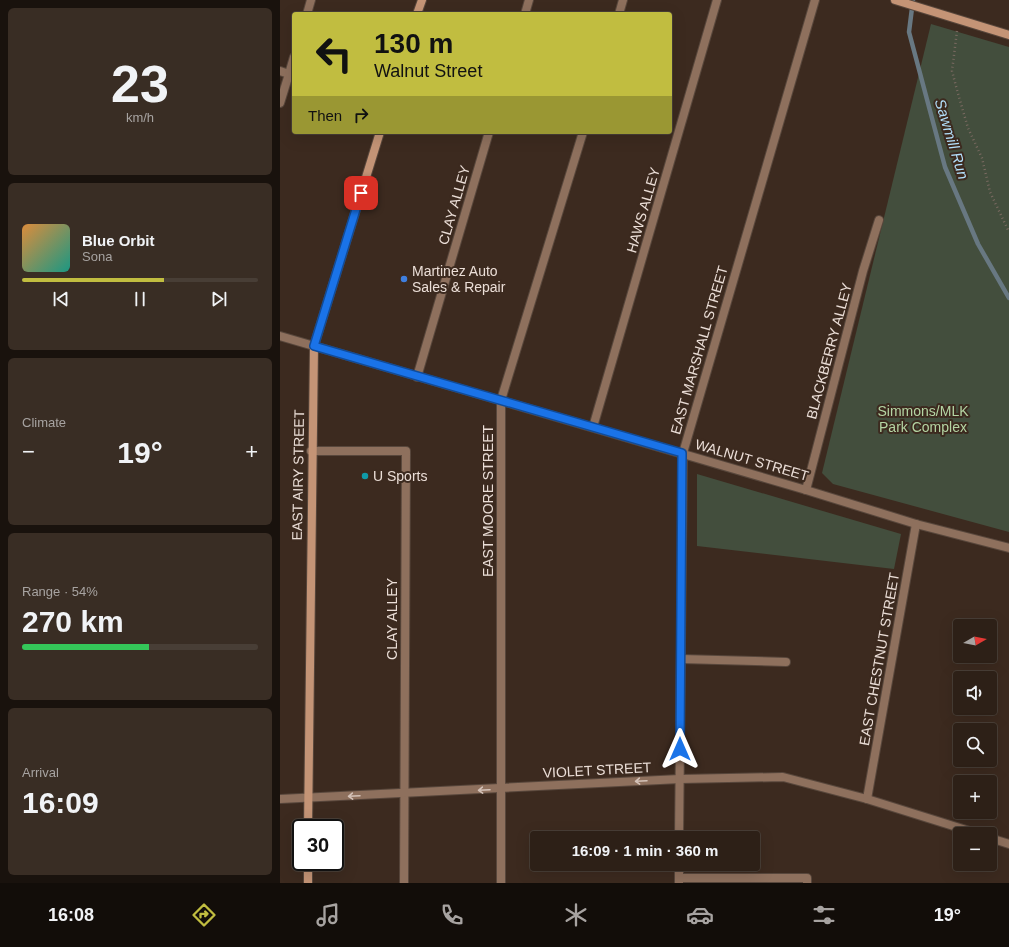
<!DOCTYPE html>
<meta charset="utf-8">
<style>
body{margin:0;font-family:Helvetica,sans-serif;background:#392d24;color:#f1f3f6;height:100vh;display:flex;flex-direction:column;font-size:15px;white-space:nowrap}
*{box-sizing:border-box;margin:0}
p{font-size:13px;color:#a7a3a1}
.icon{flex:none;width:22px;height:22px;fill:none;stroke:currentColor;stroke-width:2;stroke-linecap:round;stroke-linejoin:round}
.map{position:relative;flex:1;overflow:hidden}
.drawer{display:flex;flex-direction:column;gap:8px;padding:8px;background:#19120d;width:280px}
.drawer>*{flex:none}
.banner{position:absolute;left:12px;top:12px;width:380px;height:122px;border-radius:4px;box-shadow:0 4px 16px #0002,0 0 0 1px #483e36;background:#c1bd40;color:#111;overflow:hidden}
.needle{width:26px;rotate:81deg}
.tools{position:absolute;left:673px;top:619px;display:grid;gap:8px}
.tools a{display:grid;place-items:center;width:44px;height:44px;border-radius:4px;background:#2d2017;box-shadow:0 4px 16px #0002,0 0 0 1px #483e36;font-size:20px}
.speed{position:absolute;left:12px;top:819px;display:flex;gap:8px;font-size:20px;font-weight:700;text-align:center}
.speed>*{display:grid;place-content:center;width:52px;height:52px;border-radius:50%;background:#2d2017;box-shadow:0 4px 16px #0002,0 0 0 1px #483e36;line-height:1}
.speed .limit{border:2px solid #111;border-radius:6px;background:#fff;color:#111}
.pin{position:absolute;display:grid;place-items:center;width:34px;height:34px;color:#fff;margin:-17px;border-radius:8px;box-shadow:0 2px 6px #0006}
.me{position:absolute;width:44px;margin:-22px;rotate:0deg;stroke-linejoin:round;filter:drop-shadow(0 0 3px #0008)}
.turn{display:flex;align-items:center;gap:14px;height:84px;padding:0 16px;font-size:18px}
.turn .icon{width:52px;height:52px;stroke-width:2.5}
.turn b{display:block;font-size:28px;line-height:34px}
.then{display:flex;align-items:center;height:38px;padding:0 16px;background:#0003;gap:8px;font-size:15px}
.big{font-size:30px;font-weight:700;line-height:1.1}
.drawer .widget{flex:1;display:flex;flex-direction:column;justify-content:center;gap:6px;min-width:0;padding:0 14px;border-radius:6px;background:#392d24}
.drawer .dial{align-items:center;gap:0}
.dial b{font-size:52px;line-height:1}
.song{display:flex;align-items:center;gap:12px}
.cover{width:48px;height:48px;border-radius:6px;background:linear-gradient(135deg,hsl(30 70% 55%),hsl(170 70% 35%))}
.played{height:4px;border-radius:2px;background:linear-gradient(90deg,#c1bd40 60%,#483e36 60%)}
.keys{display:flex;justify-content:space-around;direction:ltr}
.heat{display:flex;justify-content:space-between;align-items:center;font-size:22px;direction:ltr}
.charge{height:6px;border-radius:3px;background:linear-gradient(90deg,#34c759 54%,#483e36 0)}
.trip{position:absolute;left:250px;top:831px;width:230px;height:40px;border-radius:4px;background:#2d2017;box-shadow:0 4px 16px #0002,0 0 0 1px #483e36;font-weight:700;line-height:40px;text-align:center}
.tab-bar{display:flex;height:64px;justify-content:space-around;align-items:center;background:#120d09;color:#a7a3a1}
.tab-bar .icon{width:28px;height:28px}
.tab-bar .current{color:#c1bd40}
.tab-bar b{font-size:18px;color:#f1f3f6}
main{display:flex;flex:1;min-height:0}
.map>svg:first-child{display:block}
.green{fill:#434e3d}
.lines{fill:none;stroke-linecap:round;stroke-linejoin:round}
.stream{stroke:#687882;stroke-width:4.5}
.lane-casing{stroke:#58473c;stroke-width:10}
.street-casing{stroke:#58473c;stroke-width:10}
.secondary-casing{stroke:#58473c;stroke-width:10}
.path{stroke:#7a6a61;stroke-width:2.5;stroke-dasharray:1 3;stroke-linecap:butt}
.lane{stroke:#8e705d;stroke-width:8}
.street{stroke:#8e705d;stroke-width:8}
.secondary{stroke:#c49476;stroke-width:8}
.oneway{stroke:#d4c2b8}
.route-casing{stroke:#114b97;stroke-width:10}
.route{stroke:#1a73e8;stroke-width:7}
.shop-dot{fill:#3f7fe0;stroke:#3c2a1f;stroke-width:1.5}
.culture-dot{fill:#0f9aa8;stroke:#3c2a1f;stroke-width:1.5}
.labels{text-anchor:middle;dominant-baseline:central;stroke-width:4;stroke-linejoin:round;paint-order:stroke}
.street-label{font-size:14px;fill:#ebded7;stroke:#3c2a1f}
.poi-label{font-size:14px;fill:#ebded7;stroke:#3c2a1f;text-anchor:start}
.park-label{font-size:14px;fill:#b4d4a3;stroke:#3c2a1f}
.water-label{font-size:15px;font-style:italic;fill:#b2defa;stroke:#3c2a1f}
</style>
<main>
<section class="drawer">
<div class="widget dial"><b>23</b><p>km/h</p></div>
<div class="widget">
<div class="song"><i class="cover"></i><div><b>Blue Orbit</b><p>Sona</p></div></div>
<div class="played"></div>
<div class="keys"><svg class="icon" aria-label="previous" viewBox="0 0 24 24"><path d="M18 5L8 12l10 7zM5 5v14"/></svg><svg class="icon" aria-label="pause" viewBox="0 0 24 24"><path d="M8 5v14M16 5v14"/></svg><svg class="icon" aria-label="next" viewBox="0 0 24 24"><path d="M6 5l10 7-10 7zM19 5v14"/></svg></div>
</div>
<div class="widget"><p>Climate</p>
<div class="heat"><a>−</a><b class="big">19°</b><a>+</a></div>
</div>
<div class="widget"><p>Range · 54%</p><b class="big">270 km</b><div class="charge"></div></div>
<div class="widget"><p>Arrival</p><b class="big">16:09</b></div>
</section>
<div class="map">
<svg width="729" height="883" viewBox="0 0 729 883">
<rect width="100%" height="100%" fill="#3c2a1f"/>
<g class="green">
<path d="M 651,24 L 729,47 L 729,532 L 553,484 L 542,473 Z"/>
<path d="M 417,474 L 621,534 L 614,569 L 417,546 Z"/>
</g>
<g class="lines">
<path class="stream" d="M 633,0 L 629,32 L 665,167 L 698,244 L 729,298"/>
<g class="lane-casing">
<g id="lane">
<path d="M 27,14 L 31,0"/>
<path d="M 245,14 L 249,0"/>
<path d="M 0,71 L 9,74 L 0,103"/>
<path d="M 9,74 L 14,57"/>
<path d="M 137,377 L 209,132"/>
<path d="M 313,427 L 437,0"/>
<path d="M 31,451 L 126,451 L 124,883"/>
<path d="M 526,490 L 583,271 L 599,220"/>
<path d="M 399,878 L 527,878 L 527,883"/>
</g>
</g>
<g class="street-casing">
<g id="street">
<path d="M 339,14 L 343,0"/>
<path d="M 0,336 L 526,490 L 636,524 L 729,548"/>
<path d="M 401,659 L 506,662"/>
<path d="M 0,799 L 400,779 L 503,777 L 587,799 L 699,834"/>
<path d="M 587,799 L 636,524"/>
<path d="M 399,838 L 403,453 L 535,0"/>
<path d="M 710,838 L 729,844"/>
<path d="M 221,883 L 221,400 L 303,132"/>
<path d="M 399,883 L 399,864"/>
</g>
</g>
<g class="secondary-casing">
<g id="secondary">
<path d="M 615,0 L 729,35"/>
<path d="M 137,14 L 142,0"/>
<path d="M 28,828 L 34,346 L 100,132"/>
<path d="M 28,862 L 28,883"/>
</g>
</g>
<path class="path" d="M 677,31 L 672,71 L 677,90 L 688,128 L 702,158 L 710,192 L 729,232"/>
<use href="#lane" class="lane"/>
<use href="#street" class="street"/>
<use href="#secondary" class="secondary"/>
</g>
<defs><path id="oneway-shaft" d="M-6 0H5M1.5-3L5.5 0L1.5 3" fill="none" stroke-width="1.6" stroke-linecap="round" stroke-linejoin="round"/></defs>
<g class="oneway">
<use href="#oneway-shaft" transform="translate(361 781) rotate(177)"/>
<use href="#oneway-shaft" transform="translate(204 790) rotate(177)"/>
<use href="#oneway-shaft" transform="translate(74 796) rotate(177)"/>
</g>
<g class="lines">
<g class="route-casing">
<path id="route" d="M 81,193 L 34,346 L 402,453 L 400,749"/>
</g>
<use href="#route" class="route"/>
</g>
<circle class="shop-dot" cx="124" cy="279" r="4"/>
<circle class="culture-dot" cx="85" cy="476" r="4"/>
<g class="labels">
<g class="street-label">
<text transform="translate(174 205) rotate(-74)">CLAY ALLEY</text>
<text transform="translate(363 210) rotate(-74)">HAWS ALLEY</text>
<text transform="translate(419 350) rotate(-74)">EAST MARSHALL STREET</text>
<text transform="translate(549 351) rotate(-75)">BLACKBERRY ALLEY</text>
<text transform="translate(472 460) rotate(16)">WALNUT STREET</text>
<text transform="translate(18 475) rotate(-89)">EAST AIRY STREET</text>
<text transform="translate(208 501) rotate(-90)">EAST MOORE STREET</text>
<text transform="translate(112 619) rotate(-90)">CLAY ALLEY</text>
<text transform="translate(599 659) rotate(-80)">EAST CHESTNUT STREET</text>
<text transform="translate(317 770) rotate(-3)">VIOLET STREET</text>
</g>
<g class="poi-label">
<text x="132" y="271">Martinez Auto<tspan x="132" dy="16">Sales &amp; Repair</tspan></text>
<text x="93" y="476">U Sports</text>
</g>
<g class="park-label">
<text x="643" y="411">Simmons/MLK<tspan x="643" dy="16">Park Complex</tspan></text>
</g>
<g class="water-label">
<text transform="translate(672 139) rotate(73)">Sawmill Run</text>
</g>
</g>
</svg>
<div class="tools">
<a><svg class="needle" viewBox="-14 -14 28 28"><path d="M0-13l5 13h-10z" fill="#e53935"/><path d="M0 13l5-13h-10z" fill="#a7a3a1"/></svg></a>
<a><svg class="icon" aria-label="sound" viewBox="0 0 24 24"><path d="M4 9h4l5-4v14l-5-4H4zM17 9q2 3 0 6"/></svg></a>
<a><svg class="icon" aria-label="search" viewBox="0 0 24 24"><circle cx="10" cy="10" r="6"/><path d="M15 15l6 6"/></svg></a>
<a>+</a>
<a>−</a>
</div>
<div class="speed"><div class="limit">30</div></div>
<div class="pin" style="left:81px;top:193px;background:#d93025"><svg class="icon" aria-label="arrive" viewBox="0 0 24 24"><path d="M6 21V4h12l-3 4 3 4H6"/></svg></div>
<svg class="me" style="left:400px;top:749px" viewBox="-20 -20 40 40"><path d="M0-17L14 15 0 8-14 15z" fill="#1a73e8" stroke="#fff" stroke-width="4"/></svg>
<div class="trip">16:09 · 1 min · 360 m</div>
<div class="banner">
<div class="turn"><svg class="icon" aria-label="left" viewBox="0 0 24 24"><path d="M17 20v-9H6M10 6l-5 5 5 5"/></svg><div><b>130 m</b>Walnut Street</div></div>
<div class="then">Then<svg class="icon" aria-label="right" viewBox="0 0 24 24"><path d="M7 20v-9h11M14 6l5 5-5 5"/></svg></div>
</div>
</div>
</main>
<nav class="tab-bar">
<b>16:08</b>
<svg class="icon current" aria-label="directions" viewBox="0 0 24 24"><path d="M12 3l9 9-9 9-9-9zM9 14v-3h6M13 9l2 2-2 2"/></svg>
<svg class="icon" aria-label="music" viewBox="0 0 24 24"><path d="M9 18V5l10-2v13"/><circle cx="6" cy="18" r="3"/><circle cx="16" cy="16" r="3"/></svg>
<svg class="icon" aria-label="phone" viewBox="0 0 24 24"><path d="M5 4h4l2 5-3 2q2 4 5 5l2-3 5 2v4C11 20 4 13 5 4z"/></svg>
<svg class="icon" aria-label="climate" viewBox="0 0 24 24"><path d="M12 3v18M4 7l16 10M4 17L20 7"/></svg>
<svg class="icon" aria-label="car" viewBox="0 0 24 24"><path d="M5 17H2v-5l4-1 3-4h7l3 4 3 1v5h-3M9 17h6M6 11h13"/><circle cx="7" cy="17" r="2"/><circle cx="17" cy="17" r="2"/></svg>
<svg class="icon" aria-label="filters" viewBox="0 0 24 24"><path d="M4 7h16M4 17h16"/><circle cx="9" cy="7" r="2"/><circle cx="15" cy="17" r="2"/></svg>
<b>19°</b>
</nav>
